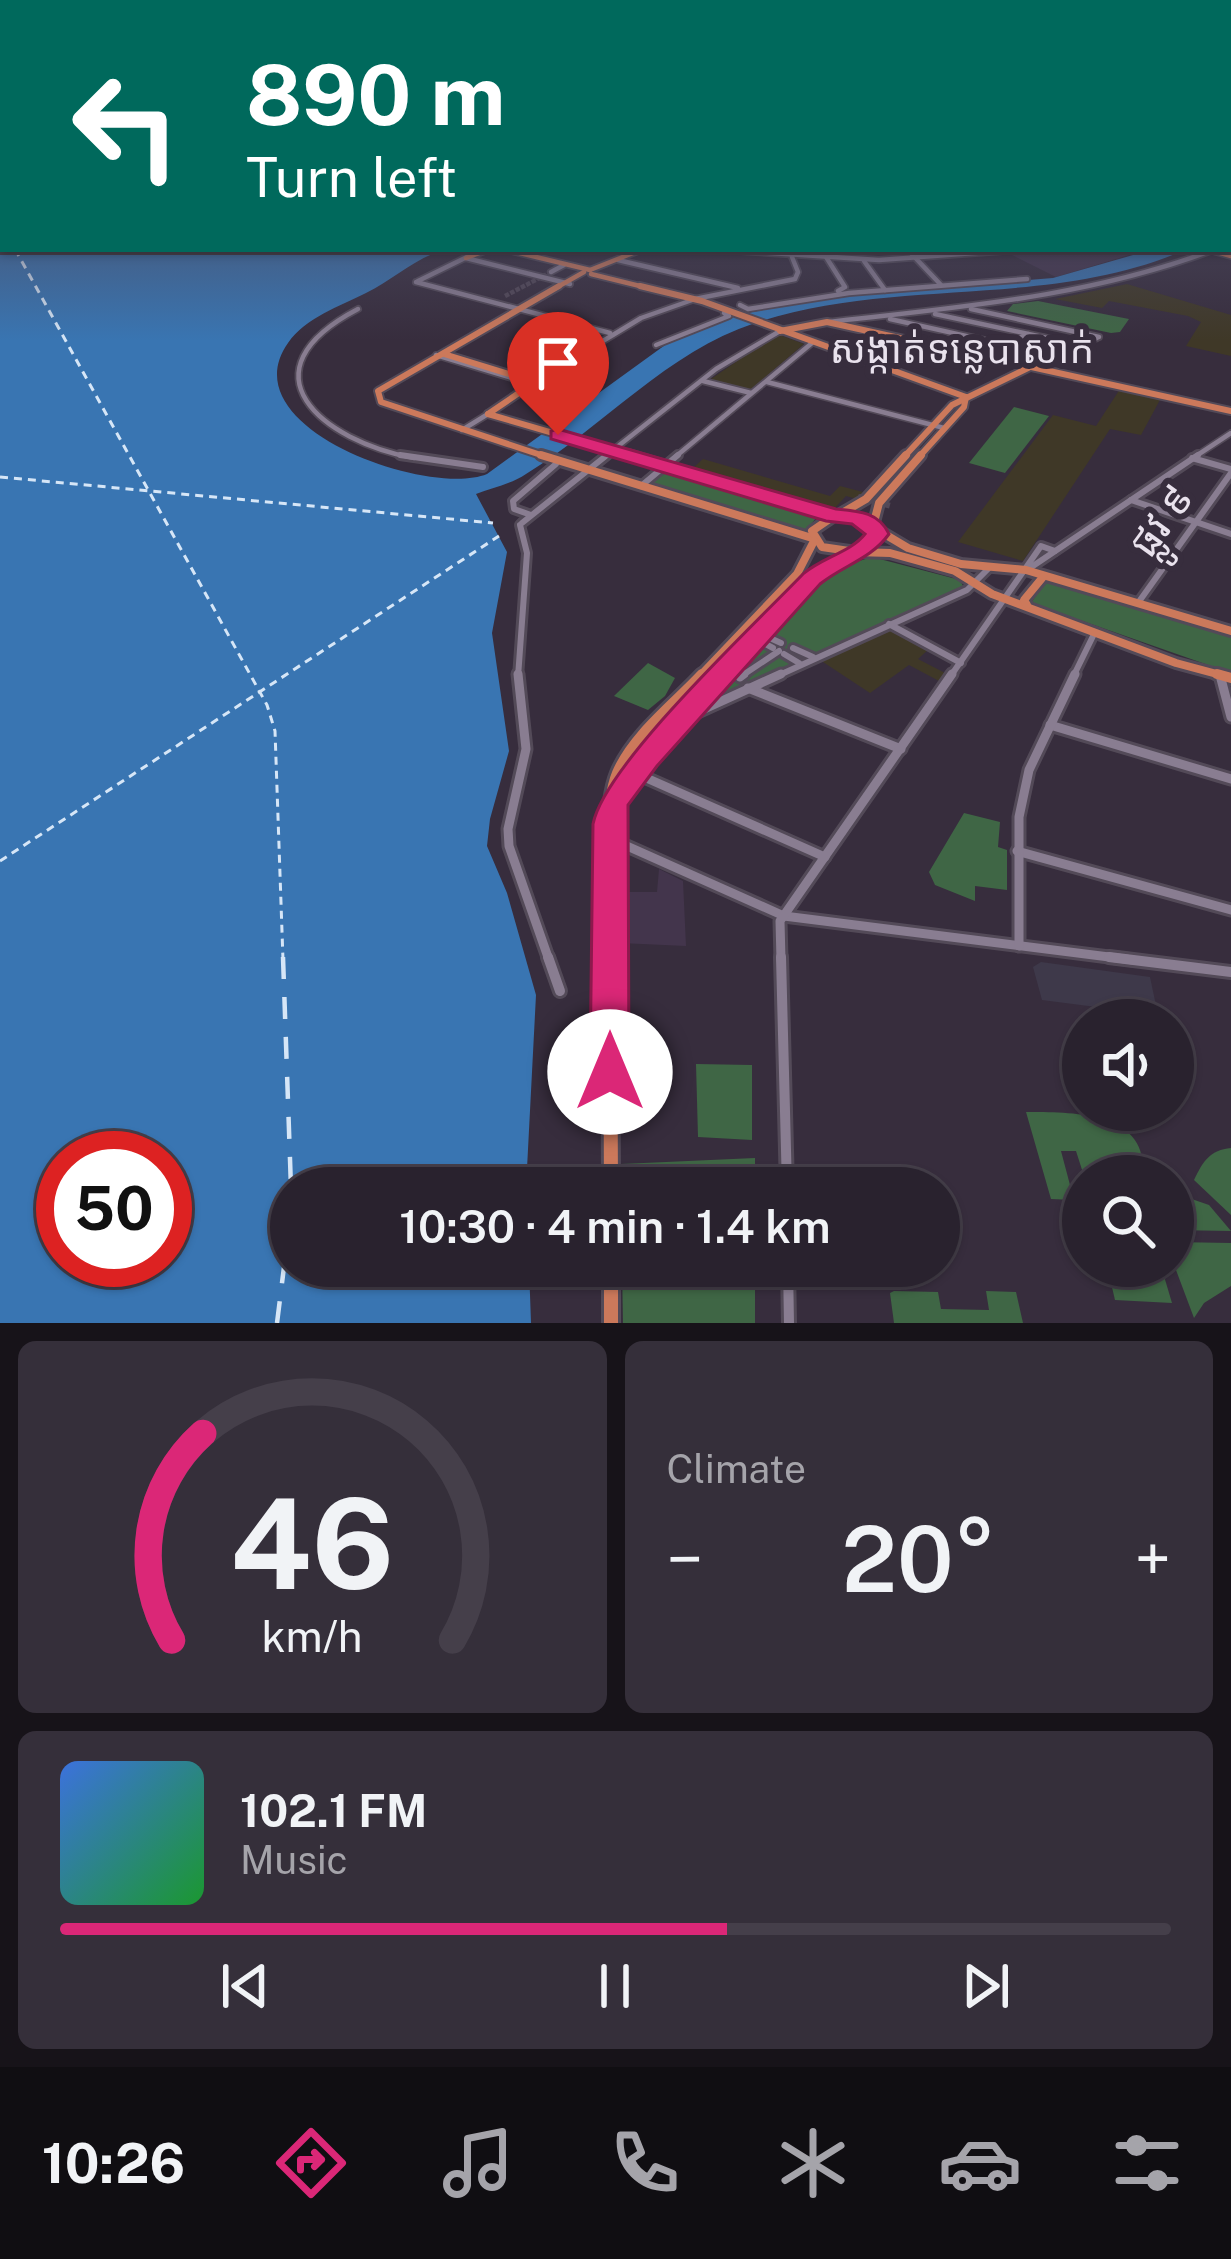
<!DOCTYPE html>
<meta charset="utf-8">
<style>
body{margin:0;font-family:"Public Sans","Noto Sans Khmer",sans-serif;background:#352f3a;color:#f1f3f6;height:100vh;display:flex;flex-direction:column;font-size:45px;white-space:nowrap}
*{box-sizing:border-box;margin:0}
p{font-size:39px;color:#a5a4aa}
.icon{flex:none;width:66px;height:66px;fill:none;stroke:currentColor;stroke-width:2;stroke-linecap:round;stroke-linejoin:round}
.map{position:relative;height:1323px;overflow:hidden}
.panel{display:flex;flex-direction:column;gap:18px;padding:18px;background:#171319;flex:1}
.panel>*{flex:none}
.guide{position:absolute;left:0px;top:0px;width:1233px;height:252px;box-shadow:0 3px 9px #0004,0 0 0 3px #453f4a;background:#00695c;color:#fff;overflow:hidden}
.tools{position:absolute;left:1062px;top:999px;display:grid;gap:24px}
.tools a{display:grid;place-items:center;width:132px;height:132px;border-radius:50%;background:#29222e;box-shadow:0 3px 9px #0004,0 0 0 3px #453f4a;font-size:60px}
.speed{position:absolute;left:36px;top:1131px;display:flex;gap:24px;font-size:60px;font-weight:700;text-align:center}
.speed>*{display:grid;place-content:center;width:156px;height:156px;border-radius:50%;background:#29222e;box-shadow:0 3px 9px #0004,0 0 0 3px #453f4a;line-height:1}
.speed .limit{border:18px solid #d22;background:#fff;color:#111}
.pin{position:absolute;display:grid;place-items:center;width:102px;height:102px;color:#fff;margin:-123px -51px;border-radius:50% 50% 50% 0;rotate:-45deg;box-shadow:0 0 12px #0007}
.pin .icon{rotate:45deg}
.me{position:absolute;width:132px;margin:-66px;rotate:0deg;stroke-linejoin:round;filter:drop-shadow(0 0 9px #0008)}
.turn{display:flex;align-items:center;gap:42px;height:252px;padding:0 48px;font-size:54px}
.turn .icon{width:156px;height:156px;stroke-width:2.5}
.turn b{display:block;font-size:84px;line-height:102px}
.big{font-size:90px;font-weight:600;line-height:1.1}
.panel .card{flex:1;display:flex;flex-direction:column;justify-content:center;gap:18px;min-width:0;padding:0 42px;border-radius:18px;background:#352f3a}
.panel .dial{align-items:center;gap:0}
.dial svg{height:312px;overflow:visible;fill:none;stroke:#453f4a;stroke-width:7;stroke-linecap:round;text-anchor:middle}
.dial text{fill:#f1f3f6;stroke:none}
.song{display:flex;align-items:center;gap:36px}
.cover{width:144px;height:144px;border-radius:18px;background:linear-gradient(135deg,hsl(220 70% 55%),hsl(130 70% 35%))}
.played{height:12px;border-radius:6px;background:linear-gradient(90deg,#db2777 60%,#453f4a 60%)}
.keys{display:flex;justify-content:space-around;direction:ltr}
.heat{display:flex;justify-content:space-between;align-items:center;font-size:66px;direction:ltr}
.panel .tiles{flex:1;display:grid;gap:18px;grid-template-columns:1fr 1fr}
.card:last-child{grid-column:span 2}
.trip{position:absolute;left:270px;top:1167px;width:690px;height:120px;border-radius:60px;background:#29222e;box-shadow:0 3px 9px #0004,0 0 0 3px #453f4a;font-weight:600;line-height:120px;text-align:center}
.tab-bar{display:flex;height:192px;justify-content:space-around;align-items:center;background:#100e12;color:#a5a4aa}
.tab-bar .icon{width:84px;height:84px}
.tab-bar .on{color:#db2777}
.tab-bar b{font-size:54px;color:#f1f3f6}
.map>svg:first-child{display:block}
.commercial{fill:#3f3827}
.built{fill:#43354c}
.medical{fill:#3e394a}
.green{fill:#3f6645}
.water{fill:#3975b2;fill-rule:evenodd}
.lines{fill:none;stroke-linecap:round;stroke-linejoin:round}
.ferry-far1{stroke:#d6e6f7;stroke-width:3;stroke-dasharray:8 6;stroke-linecap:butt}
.ferry{stroke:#d6e6f7;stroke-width:4.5;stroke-dasharray:22 18;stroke-linecap:butt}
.minor-tunnel-far1{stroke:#524857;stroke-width:4.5;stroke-dasharray:4.5 1.5;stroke-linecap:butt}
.minor-tunnel{stroke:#524857;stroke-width:6;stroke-dasharray:6 3;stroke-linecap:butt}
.minor-far3-casing{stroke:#534a58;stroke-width:8}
.minor-far2-casing{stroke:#534a58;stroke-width:12}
.minor-far1-casing{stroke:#534a58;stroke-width:15}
.minor-casing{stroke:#534a58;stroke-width:16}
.major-far4-casing{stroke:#534a58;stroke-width:8}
.major-far3-casing{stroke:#534a58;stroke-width:10}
.major-far2-casing{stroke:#534a58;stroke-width:14}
.major-far1-casing{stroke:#534a58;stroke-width:16}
.major-casing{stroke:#534a58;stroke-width:20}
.minor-far3{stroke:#897d91;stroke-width:4.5}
.minor-far2{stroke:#897d91;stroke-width:6}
.minor-far1{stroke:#897d91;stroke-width:9}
.minor{stroke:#897d91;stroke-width:10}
.major-far4{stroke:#cc795b;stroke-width:4.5}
.major-far3{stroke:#cc795b;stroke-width:6}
.major-far2{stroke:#cc795b;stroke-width:8}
.major-far1{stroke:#cc795b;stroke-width:10}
.major{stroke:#cc795b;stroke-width:14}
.route{fill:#db2777;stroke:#8e194d;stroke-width:3}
.labels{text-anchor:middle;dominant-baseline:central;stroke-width:12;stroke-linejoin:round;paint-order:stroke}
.far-quarter-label{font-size:39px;fill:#e9e2ed;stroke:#372d3d}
.street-label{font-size:42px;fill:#e9e2ed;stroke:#372d3d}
</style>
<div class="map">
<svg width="1231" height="1323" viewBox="0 0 1231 1323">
<rect width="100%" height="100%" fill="#372d3d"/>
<g class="commercial">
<path d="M 1127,284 L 1231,315 L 1231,356 L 1186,346 L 1201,322 L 1188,316 L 1109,301 L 1102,308 L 1055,299 Z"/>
<path d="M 777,334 L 804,344 L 749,391 L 708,381 Z"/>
<path d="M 1120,389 L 1161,398 L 1141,435 L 1110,429 L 1023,561 L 958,542 L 1053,415 L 1096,426 Z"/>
<path d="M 703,459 L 830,496 L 840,486 L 863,492 L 857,499 L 846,496 L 833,510 L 693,468 Z"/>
<path d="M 889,628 L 929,649 L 918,659 L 947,674 L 939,681 L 909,665 L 870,693 L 820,660 Z"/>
</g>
<g class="built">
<path d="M 1042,249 L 1149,249 L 1056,277 L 1010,254 Z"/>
<path d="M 659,869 L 683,881 L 686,946 L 620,943 L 619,892 L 657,892 Z"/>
</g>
<path class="medical" d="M 1041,962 L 1150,977 L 1158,1015 L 1042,1000 L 1033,967 Z"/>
<g class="green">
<path d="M 1038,301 L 1129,319 L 1120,332 L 1111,333 L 1007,311 L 1013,304 Z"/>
<path d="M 1014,407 L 1049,416 L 1005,473 L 969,463 Z"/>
<path d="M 666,471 L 818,516 L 804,532 L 650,485 Z"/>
<path d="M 872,557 L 960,580 L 963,586 L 728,695 L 716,691 L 816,582 L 837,568 Z"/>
<path d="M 1045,581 L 1231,636 L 1231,673 L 1031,603 Z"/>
<path d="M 648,663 L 675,678 L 665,696 L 648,710 L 614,696 Z"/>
<path d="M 964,813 L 1000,822 L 998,847 L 1007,850 L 1007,890 L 975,886 L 975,901 L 935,885 L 929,872 Z"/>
<path d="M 696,1064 L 752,1065 L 752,1140 L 698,1137 Z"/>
<path d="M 1026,1112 C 1071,1112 1151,1111 1142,1176 L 1084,1176 L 1076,1151 L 1061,1151 L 1074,1200 L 1051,1199 Z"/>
<path d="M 1231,1148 L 1231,1215 L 1194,1180 C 1203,1161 1210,1150 1231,1148 Z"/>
<path d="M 755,1158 L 755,1188 L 621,1188 L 621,1164 Z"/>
<path d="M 1183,1196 L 1209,1205 L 1231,1231 L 1173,1230 L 1173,1201 Z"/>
<path d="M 1173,1242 L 1231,1243 L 1231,1286 L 1204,1303 L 1194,1318 L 1173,1262 Z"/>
<path d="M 622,1266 L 755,1266 L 755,1323 L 623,1323 Z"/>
<path d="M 1107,1266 L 1161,1266 L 1172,1303 L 1115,1300 Z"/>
<path d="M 986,1291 L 1016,1292 L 1023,1323 L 894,1323 L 890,1293 L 894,1291 L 938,1292 L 941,1309 L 989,1310 Z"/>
</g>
<path class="water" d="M 0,156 L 3,249 L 447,249 C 416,257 394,279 366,293 C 339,307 306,317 288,343 C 228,428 430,498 487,474 L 672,340 L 732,316 L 828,297 L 1053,278 L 1154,249 L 1187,249 C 1049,310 896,276 755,323 C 667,352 604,426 526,474 C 511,484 492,488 476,494 L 507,552 L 492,633 L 509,751 L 490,819 L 487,846 L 507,893 L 536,995 L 526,1188 L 291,1188 L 291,1266 L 529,1266 L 531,1323 L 0,1323 ZM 63,1158 L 165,1158 L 165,1260 L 63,1260 Z"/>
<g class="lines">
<g class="ferry-far1">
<path d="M 0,222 L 3,228"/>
<path d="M 15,249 L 267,705 L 275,731 L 283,960"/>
<path d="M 0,477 L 493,523"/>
<path d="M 0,861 L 499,536"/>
</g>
<g class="ferry">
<path d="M 283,957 L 291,1188"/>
<path d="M 277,1323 L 291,1211"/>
</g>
<path class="minor-tunnel-far1" d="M 505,296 L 551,272"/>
<path class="minor-tunnel" d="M 858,497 L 891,506"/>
<g class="minor-far3-casing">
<g id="minor-far3">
<path d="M 710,249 L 879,260 L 1030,249"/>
<path d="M 821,249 L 845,287 L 838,291"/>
<path d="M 907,249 L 941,285"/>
<path d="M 466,258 L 570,284"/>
<path d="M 618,260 L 738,288"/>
<path d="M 864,261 L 885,290"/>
<path d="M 551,272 L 564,265"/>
<path d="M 418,281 L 469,256"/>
<path d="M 416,282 L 610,333"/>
<path d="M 740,305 L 748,309 L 849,293 L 1027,279"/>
<path d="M 358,309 C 238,372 322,441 414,458"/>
<path d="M 971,309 L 1099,337"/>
<path d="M 935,314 L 1080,345"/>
<path d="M 890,319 L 1056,356"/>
<path d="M 829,322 C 960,307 1089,297 1213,250"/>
<path d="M 656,345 L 729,316 L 724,313 L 728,311"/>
<path d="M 436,355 L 525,382"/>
<path d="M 977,356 L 1028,334"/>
<path d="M 1030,367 L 1097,338"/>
<path d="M 703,381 L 751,393"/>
<path d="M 535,382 L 641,318 L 695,299 L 795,279 L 798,272 L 792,257"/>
<path d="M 767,382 L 944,428"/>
<path d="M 462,430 L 488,414"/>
<path d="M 603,458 L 716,369 L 780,331"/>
<path d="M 674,458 L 812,343"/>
<path d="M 1193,458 L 1231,433"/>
</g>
</g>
<g class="minor-far2-casing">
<g id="minor-far2">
<path d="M 400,455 L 483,467"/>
<path d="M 1192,458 L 1231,469"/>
<path d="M 641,486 L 678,455"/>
<path d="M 1131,500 L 1231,534"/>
<path d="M 531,515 L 514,509 L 513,501 L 556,464"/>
<path d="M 522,523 L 607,455"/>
<path d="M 1027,570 L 1198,455"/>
<path d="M 1138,603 L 1231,473"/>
<path d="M 889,624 L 961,663"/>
<path d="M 761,634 L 781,643"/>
<path d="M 756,639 L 773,648"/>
<path d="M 793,648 L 813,657"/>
<path d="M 784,654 L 799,663"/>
<path d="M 518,677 L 527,553 L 520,525"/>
<path d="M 740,677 L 779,651"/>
<path d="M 775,677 L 967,590 L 989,568"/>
<path d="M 950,677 L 1041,546 L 1055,551"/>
<path d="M 1073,677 L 1095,632"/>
</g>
</g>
<g class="minor-far1-casing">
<g id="minor-far1">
<path d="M 518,674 L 526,749 L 508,829 L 509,846 L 549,960"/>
<path d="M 1220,675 L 1231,717"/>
<path d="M 740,677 L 744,674"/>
<path d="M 748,688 L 901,749"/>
<path d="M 689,716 L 781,674"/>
<path d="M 1050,725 L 1231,779"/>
<path d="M 635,773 L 825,857"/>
<path d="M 609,838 L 784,916 L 1133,960"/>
<path d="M 1017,851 L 1231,910"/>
<path d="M 1019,946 L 1019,817 L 1029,770 L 1075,674"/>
<path d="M 781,960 L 780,921 L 952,674"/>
</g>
</g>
<g class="minor-casing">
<g id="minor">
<path d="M 548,957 L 560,991"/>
<path d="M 781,957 L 787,1188"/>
<path d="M 1109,957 L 1231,972"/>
<path d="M 788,1266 L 789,1323"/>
</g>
</g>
<g class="major-far4-casing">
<g id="major-far4">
<path d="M 503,249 L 590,270"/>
<path d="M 1206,249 L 1231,256"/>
<path d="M 466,258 L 490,249"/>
<path d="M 590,270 L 643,249"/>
<path d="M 591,274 L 652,289"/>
<path d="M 554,289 L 584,272"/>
</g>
</g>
<g class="major-far3-casing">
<g id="major-far3">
<path d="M 640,286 L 702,301 L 966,397"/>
<path d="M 780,331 L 827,322 L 1231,411"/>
<path d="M 444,354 L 535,382"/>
<path d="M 488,414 L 639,458"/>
<path d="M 488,414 L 535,382"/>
<path d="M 550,458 L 381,402 L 378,391 L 559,286"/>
<path d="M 903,458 L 952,405 L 1030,367"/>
<path d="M 918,458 L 964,407 L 966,397"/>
</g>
</g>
<g class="major-far2-casing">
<g id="major-far2">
<path d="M 541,455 L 812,538"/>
<path d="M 628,455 L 834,516"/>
<path d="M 834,516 L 857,518 L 876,529 L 876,539 L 856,552 L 822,547 L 812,531 Z"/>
<path d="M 837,516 L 866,499 L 906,455"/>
<path d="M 873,526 L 879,503 L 921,455"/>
<path d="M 876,529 L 908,548 L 961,564 L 1026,570 L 1231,631"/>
<path d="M 856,552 L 890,553 L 955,571 L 992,594 L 1176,663 L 1228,677"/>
<path d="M 1027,605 L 1024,600 L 1043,577"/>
<path d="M 699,677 L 797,574 L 814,541"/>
<path d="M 721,677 L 812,579 L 851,553"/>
</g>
</g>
<g class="major-far1-casing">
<g id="major-far1">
<path d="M 1217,674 L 1231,678"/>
<path d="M 613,803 L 646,758 L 724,674"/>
<path d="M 610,960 C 609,913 600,814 617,773 C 633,735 674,704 702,674"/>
</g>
</g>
<g class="major-casing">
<g id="major">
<path d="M 610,957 L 611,1188"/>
<path d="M 611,1266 L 611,1323"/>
</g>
</g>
<use href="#minor-far3" class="minor-far3"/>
<use href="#minor-far2" class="minor-far2"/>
<use href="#minor-far1" class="minor-far1"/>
<use href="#minor" class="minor"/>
<use href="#major-far4" class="major-far4"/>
<use href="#major-far3" class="major-far3"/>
<use href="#major-far2" class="major-far2"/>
<use href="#major-far1" class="major-far1"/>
<use href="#major" class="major"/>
</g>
<linearGradient id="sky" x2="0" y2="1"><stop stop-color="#1e1922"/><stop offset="0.46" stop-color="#4d4c62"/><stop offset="1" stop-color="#4d4c62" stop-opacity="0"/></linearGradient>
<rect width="1231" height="341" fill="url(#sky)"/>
<path class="route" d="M 558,429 L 836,509 C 858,511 879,512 889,534 C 871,559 844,565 820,584 L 657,766 L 628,805 L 629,1072 L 624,1085 L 610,1090 L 596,1085 L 590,1072 L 593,824 C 605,764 754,625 803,574 C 821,558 851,552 865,534 L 852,524 L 826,521 L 551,439 L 551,431 Z"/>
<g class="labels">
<g class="far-quarter-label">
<text x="962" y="349">សង្កាត់ទន្លេបាសាក់</text>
</g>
<g class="street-label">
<text transform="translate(1160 520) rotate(-54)">ផ្លូវ ៩</text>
</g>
</g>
</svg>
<div class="tools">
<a><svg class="icon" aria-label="sound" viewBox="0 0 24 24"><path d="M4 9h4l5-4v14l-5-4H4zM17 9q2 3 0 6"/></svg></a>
<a><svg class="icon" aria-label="search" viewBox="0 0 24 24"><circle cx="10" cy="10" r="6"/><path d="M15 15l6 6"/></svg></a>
</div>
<div class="speed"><div class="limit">50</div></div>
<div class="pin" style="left:558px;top:435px;background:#d93025"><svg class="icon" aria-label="arrive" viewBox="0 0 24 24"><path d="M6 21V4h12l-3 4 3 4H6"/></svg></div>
<svg class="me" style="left:610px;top:1072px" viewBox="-20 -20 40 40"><circle r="19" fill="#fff"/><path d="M0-13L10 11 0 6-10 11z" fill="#db2777"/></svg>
<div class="trip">10:30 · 4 min · 1.4 km</div>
<div class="guide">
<div class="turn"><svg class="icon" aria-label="left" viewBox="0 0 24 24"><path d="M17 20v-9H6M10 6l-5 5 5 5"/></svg><div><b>890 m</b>Turn left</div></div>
</div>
</div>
<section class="panel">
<div class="tiles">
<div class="card dial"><svg viewBox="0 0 100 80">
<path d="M14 69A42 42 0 1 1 86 69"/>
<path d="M14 69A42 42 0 0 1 22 16" stroke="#db2777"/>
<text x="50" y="56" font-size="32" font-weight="700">46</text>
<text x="50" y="72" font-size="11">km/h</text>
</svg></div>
<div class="card"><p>Climate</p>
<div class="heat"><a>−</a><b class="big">20°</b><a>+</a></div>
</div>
<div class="card">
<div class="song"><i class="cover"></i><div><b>102.1 FM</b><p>Music</p></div></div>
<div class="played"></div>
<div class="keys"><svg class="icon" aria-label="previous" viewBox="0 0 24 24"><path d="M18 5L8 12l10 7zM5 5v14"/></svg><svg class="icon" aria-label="pause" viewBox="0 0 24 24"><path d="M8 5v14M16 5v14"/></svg><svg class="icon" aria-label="next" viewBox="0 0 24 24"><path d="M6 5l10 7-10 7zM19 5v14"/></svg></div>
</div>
</div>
</section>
<nav class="tab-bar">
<b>10:26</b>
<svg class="icon on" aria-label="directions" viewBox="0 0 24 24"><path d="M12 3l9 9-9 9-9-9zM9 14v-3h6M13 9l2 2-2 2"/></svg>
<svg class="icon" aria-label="music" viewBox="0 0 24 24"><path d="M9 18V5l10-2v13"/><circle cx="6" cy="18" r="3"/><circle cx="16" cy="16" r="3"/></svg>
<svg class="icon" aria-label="phone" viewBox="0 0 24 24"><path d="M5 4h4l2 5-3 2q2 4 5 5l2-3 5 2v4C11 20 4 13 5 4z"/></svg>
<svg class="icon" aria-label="climate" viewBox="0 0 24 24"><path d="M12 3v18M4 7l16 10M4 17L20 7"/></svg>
<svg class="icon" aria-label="car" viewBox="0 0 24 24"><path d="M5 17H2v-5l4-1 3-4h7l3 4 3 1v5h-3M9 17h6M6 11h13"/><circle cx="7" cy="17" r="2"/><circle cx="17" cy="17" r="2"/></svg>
<svg class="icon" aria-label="filters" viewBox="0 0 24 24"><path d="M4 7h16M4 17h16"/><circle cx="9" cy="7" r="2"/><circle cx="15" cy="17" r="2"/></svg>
</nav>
